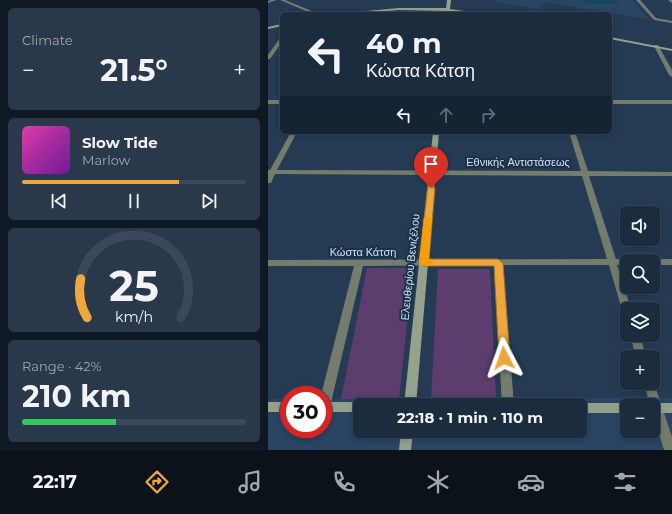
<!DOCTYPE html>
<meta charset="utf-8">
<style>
body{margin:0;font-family:Montserrat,sans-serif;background:#29384a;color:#f1f3f6;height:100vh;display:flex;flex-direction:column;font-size:15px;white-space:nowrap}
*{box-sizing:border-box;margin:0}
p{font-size:13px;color:#a0a7b0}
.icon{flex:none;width:22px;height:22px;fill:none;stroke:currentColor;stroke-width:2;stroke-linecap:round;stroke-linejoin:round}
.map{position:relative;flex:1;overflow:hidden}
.side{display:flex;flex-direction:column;gap:8px;padding:8px;background:#0f1823;width:268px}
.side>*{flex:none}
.banner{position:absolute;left:12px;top:12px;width:332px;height:122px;border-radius:6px;box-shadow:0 2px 6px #0003,0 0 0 1px #3a4859;background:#1c2c3f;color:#f1f3f6;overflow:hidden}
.tools{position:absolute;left:352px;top:206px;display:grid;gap:8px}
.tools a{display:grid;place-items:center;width:40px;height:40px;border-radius:6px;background:#1c2c3f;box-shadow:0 2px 6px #0003,0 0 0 1px #3a4859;font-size:20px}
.speed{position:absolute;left:12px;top:386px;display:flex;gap:8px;font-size:20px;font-weight:700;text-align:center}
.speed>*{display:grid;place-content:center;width:52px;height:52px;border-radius:50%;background:#1c2c3f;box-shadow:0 2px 6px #0003,0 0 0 1px #3a4859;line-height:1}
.speed .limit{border:6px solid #d22;background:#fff;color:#111}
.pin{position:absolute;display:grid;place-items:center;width:34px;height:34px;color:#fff;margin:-41px -17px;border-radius:50% 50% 50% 0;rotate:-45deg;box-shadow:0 0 4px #0007}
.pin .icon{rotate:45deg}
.me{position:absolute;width:44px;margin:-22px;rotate:356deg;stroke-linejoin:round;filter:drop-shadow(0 0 3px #0008)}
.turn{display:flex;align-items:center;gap:14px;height:84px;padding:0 20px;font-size:18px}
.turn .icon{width:52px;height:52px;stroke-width:2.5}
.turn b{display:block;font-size:28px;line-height:34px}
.lanes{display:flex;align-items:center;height:38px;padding:0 20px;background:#0003;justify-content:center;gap:20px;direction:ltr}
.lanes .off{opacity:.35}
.big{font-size:30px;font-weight:700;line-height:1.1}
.side .card{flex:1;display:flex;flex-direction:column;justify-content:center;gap:6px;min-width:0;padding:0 14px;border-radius:6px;background:#29384a}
.side .dial{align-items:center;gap:0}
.dial svg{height:104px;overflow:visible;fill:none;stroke:#3a4859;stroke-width:7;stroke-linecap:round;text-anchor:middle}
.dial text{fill:#f1f3f6;stroke:none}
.song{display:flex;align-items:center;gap:12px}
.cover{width:48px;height:48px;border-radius:6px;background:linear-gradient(135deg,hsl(320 70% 55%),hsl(280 70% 35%))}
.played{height:4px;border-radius:2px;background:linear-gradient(90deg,#eea73d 70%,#3a4859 70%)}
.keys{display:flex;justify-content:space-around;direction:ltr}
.heat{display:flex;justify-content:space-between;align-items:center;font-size:22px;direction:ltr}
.charge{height:6px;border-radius:3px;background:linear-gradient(90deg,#34c759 42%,#3a4859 0)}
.trip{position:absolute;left:85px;top:398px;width:234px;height:40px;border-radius:6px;background:#1c2c3f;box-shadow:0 2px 6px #0003,0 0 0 1px #3a4859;font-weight:700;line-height:40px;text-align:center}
.tabs{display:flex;height:64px;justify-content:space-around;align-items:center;background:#0b1219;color:#a0a7b0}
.tabs .icon{width:28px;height:28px}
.tabs .active{color:#eea73d}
.tabs b{font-size:18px;color:#f1f3f6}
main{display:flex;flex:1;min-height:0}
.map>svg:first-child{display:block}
.built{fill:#2a4463;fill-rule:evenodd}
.green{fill:#5d3c6e}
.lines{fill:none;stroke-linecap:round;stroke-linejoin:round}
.street{fill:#747c6e;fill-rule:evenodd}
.secondary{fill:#94a28b;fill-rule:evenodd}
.wall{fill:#14475f}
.route{fill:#eea73d;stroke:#9b6d28}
.slow{fill:#f59e0b}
.labels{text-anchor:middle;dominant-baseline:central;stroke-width:4;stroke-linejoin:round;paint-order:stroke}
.street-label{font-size:11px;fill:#d3e1f1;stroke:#1b3049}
</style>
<main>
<section class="side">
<div class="card"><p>Climate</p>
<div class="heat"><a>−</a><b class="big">21.5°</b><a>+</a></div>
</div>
<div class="card">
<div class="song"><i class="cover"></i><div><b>Slow Tide</b><p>Marlow</p></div></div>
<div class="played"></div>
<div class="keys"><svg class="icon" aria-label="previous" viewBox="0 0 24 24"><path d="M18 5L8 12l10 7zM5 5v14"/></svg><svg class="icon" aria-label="pause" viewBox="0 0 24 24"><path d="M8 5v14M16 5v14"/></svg><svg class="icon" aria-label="next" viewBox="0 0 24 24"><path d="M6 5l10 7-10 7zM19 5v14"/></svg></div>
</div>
<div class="card dial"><svg viewBox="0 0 100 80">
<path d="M14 69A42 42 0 1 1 86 69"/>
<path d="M14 69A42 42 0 0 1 9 39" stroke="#eea73d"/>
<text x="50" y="56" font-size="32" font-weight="700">25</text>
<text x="50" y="72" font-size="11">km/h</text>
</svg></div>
<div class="card"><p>Range · 42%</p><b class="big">210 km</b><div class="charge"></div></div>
</section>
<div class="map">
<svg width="404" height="450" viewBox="0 0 404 450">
<rect width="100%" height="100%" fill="#253b54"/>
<g class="built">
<path d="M 227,0 L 365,0 L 380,19 L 278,2 L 271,9 L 227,2 Z"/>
<path d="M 404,398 L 404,450 L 0,450 L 0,399 L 21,399 L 21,429 L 55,429 L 55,399 ZM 92,405 L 312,405 L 312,431 L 92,431 ZM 359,405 L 385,405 L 385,431 L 359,431 Z"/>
</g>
<g class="green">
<path d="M 99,268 L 145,268 L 131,399 L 73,399 Z"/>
<path d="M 170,269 L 222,269 L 228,399 L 163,400 Z"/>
</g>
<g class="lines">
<g class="street">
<path d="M 3,0 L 9,0 L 0,3 L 0,1 Z"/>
<path d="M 12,0 L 17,0 L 51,14 L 45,14 Z"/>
<path d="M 368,0 L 372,0 L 388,18 L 404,21 L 404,23 L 386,20 Z"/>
<path d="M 400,0 L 404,0 L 404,3 Z"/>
<path d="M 12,38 L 14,38 L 14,42 L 2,59 L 0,59 L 0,55 Z"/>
<path d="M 386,45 L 390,45 L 404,70 L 404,77 L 401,75 L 386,46 Z"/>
<rect x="0" y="100" width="14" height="4"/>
<rect x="342" y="100" width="62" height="4"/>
<path d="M 23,132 L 29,132 L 9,170 L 313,171 L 301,132 L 307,132 L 320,171 L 404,172 L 404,176 L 321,176 L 348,259 L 359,259 L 363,261 L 359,261 L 359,265 L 349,265 L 363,309 L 359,309 L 359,314 L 356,313 L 354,310 L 341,265 L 235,265 L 246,405 L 234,405 L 226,265 L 95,266 L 62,407 L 60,411 L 55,412 L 55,395 L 53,395 L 86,266 L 0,266 L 0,260 L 339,259 L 314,176 L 7,174 L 3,183 L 0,183 L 0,170 L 2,170 Z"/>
<path d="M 385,259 L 404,259 L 404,265 L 385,265 L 385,261 L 381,261 Z"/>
<path d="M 362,335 L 372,335 L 378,357 L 368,357 Z"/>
<path d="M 385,380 L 404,437 L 404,450 L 396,450 L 385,414 L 385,405 L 382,405 L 376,383 L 385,383 Z"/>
</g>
<g class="secondary">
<path d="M 179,0 L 183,0 L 182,9 L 217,14 L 181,11 L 181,14 L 177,14 L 177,11 L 131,10 L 80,14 L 98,11 L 131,8 L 178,8 Z"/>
<path d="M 14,24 L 14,26 L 0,29 L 0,27 Z"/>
<path d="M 342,37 L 404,49 L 404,51 L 342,39 Z"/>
<path d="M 165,132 L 171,132 L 148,405 L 136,405 Z"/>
<rect x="0" y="402" width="21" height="10"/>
<path d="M 55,402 L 92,402 L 97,405 L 92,405 L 92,412 L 55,412 Z"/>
<path d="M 312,403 L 359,403 L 363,405 L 359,405 L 359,413 L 312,413 L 312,405 L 308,405 Z"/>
<path d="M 385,403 L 404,403 L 404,413 L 385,413 L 385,405 L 381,405 Z"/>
<path d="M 133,431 L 145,431 L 143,450 L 131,450 Z"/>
</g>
</g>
<path class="wall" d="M 315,0 L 350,0 L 349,4 L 318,4 Z"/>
<path class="route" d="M 160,186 L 163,186 L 167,188 L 161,259 L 230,259 L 235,263 L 242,358 L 241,361 L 236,363 L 232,361 L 231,358 L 226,266 L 156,266 L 151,262 Z"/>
<path class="slow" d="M 156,217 L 163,217 L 164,219 L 161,259 L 165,260 L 166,262 L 161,266 L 152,265 L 151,262 Z"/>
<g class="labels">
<g class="street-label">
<text x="250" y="162">Εθνικής Αντιστάσεως</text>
<text x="95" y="252">Κώστα Κάτση</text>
<text transform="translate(142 267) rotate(-84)">Ελευθερίου Βενιζέλου</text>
</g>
</g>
</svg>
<div class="tools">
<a><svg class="icon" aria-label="sound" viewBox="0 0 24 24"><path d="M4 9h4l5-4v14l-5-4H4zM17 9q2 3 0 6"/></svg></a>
<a><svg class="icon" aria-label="search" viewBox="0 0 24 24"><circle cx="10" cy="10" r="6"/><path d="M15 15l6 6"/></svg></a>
<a><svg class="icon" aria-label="layers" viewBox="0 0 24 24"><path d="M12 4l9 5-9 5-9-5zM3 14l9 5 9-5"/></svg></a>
<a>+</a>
<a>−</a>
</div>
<div class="speed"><div class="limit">30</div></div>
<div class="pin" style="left:163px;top:188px;background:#d93025"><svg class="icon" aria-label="arrive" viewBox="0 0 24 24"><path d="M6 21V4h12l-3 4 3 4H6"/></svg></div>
<svg class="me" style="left:236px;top:358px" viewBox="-20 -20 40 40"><path d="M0-17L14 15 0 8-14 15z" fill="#eea73d" stroke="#fff" stroke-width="4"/></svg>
<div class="trip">22:18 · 1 min · 110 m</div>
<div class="banner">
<div class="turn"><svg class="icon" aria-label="left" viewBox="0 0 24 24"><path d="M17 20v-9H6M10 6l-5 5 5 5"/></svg><div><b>40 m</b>Κώστα Κάτση</div></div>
<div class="lanes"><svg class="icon" aria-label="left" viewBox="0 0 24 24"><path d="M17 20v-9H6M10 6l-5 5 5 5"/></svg><svg class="icon off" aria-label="ahead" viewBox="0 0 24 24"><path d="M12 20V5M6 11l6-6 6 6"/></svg><svg class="icon off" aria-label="right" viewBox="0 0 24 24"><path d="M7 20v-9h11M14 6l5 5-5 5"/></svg></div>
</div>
</div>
</main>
<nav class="tabs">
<b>22:17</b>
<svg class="icon active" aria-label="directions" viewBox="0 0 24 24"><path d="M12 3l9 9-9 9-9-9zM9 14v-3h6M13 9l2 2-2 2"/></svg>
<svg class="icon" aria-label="music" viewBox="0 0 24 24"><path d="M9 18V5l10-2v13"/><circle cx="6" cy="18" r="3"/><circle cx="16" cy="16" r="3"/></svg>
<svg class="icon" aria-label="phone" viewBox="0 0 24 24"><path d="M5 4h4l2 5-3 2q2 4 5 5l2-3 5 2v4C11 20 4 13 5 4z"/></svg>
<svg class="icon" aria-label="climate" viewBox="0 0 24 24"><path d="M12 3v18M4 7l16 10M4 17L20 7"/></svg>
<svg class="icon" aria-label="car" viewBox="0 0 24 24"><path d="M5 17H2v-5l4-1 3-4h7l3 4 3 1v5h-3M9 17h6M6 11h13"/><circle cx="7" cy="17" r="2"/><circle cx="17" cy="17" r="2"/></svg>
<svg class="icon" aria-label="filters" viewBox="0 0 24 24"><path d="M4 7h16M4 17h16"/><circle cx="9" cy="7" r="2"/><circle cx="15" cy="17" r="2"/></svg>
</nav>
